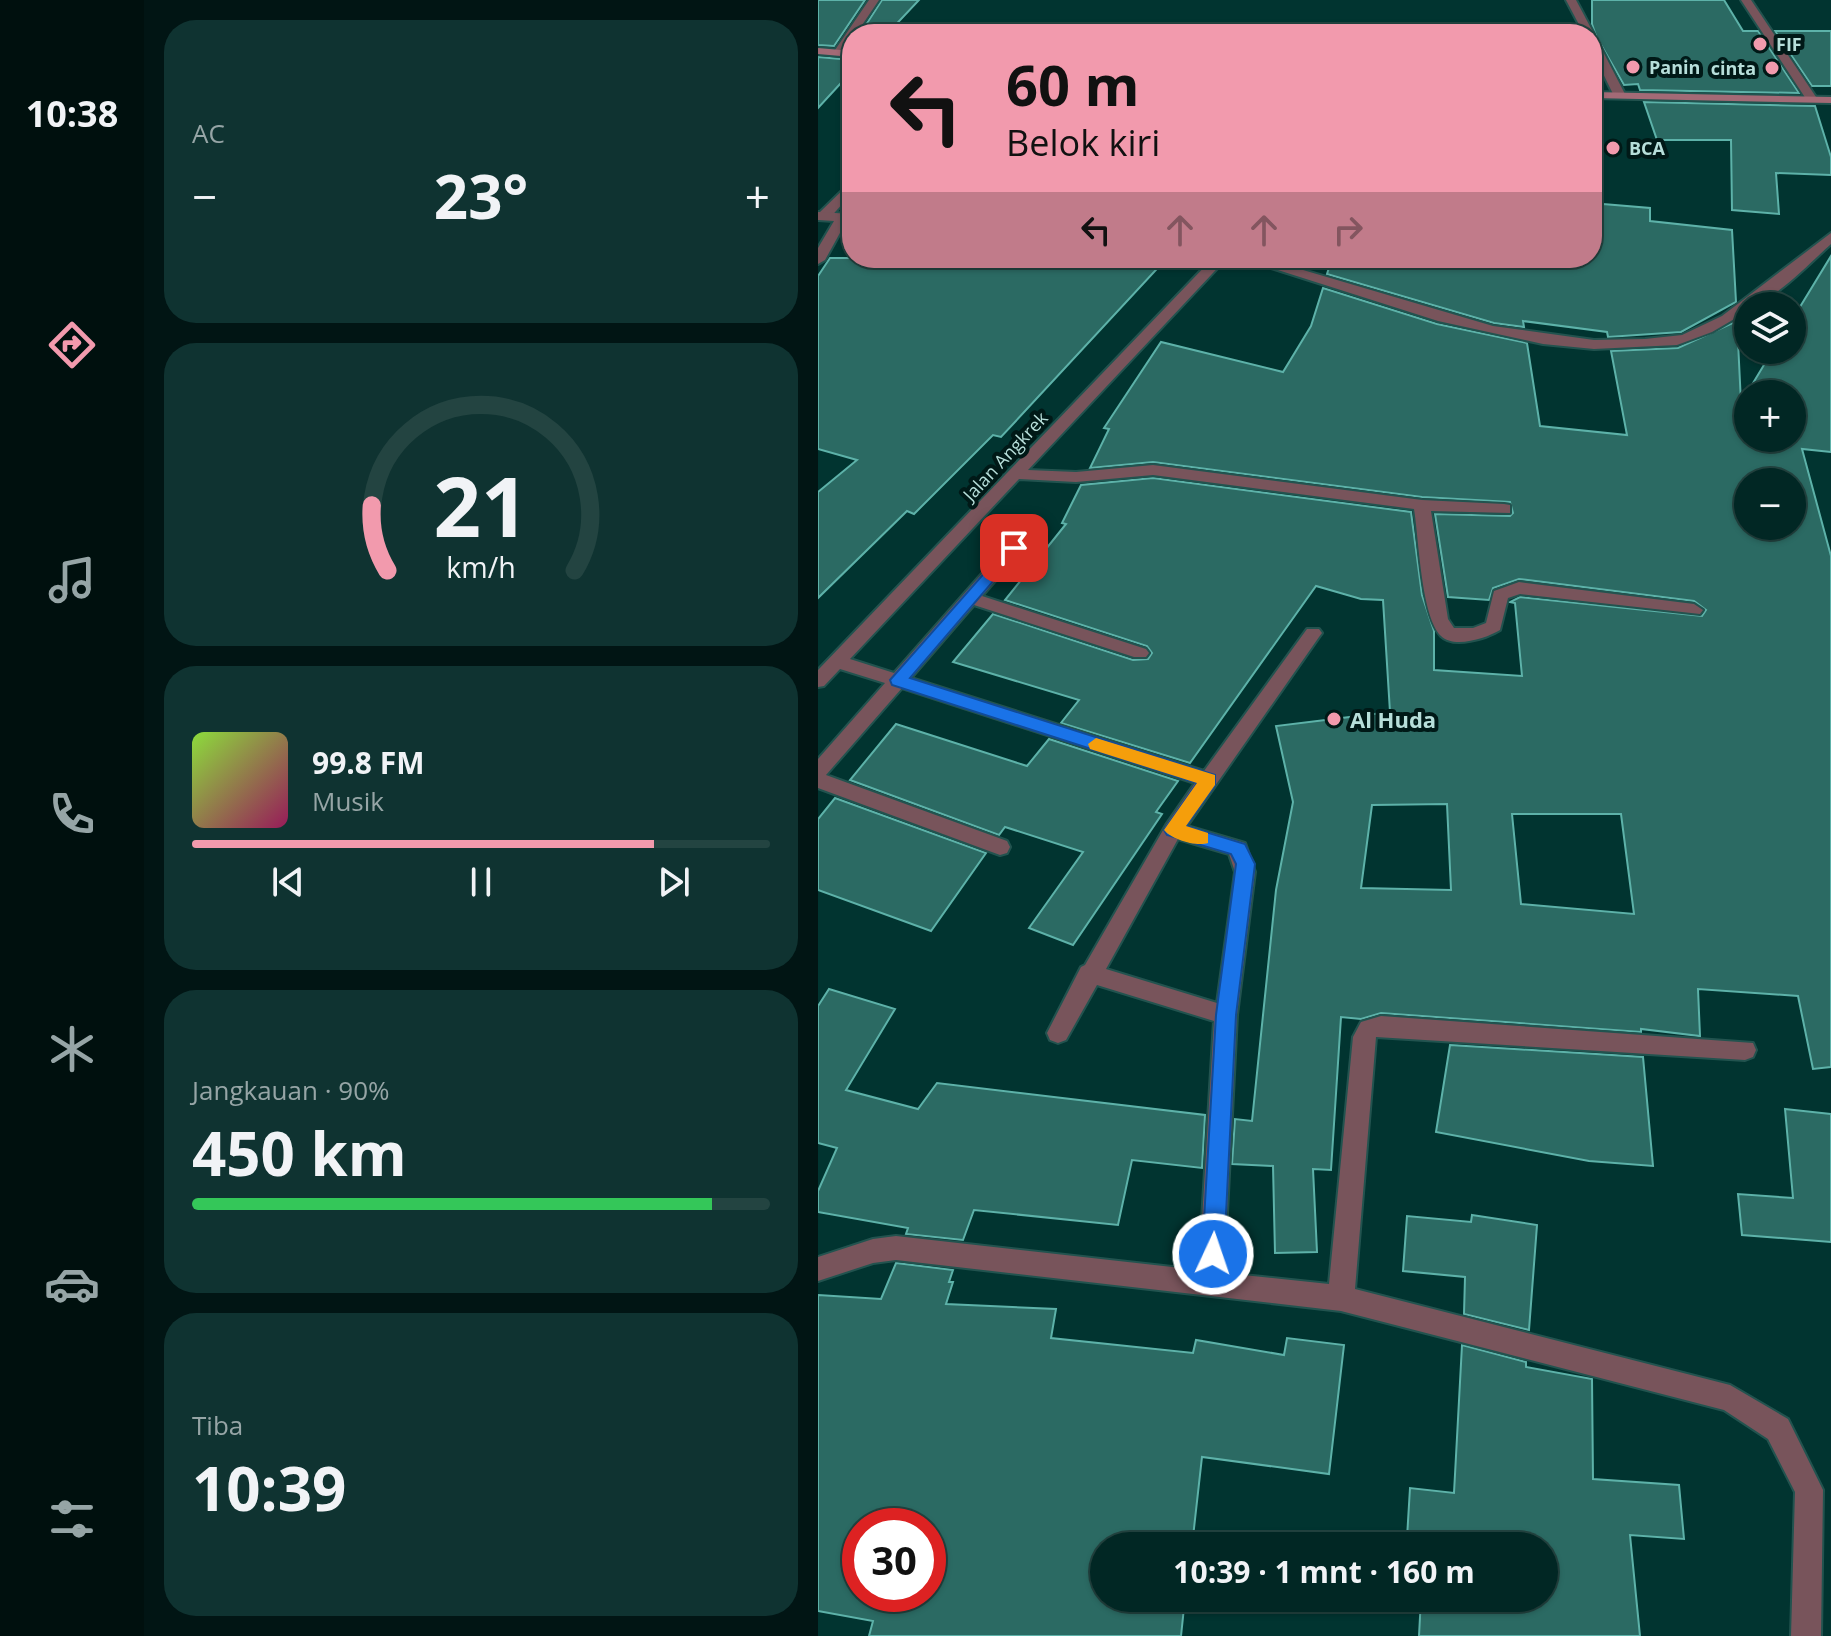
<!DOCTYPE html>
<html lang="id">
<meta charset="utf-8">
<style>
body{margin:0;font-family:"Open Sans",sans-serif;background:#0f3331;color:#f1f3f6;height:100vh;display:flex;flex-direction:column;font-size:30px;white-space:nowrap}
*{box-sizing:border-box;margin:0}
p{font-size:26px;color:#96a5a6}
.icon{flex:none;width:44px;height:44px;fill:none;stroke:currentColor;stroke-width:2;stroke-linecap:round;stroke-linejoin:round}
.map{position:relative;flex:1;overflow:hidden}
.drawer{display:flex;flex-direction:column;gap:20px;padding:20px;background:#011514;width:674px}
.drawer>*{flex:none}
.banner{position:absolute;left:24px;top:24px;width:760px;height:244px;border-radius:32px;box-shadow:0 2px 6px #0004,0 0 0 2px #234441;background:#f29aad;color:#111;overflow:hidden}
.buttons{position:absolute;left:916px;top:292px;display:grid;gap:16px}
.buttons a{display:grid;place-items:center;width:72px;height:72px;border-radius:50%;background:#012724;box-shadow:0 2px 6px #0004,0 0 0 2px #234441;font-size:40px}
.speed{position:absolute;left:24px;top:1508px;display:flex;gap:16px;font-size:40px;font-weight:700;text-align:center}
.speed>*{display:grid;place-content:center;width:104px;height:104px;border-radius:50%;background:#012724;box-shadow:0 2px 6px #0004,0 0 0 2px #234441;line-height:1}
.speed .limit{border:12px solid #d22;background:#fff;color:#111}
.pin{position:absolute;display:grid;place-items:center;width:68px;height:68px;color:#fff;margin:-34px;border-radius:16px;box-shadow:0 4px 12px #0006}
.me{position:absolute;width:88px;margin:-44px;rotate:3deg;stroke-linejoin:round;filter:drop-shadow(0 0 6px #0008)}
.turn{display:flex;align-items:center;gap:28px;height:168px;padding:0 32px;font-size:36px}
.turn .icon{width:104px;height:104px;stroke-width:2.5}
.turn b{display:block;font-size:56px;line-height:68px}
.lanes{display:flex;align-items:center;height:76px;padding:0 32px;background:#0003;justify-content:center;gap:40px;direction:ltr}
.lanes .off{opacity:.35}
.big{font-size:60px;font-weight:700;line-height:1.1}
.drawer .card{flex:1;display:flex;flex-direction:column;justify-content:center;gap:12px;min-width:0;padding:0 28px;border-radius:32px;background:#0f3331}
.drawer .dial{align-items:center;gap:0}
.dial svg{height:208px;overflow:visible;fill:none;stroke:#234441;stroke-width:7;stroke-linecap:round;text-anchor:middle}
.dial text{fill:#f1f3f6;stroke:none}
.song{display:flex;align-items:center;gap:24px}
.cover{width:96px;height:96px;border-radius:12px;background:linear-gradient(135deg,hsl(90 70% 55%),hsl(330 70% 35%))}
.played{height:8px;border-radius:4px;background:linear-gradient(90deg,#f29aad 80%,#234441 80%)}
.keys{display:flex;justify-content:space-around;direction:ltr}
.heat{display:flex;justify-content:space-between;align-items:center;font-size:44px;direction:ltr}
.charge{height:12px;border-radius:6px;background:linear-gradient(90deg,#34c759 90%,#234441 0)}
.trip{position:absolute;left:272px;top:1532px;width:468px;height:80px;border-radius:40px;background:#012724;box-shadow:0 2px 6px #0004,0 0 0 2px #234441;font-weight:700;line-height:80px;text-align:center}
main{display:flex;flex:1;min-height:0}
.menu{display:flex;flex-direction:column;width:144px;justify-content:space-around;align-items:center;background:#00100e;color:#96a5a6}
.menu .icon{width:56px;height:56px}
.menu .on{color:#f29aad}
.menu b{font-size:36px;color:#f1f3f6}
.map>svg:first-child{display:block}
.building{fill:#2b6a63;stroke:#5db2a9;stroke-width:2;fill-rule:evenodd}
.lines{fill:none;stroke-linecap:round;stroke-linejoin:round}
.lane-casing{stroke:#22534f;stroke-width:4}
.street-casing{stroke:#22534f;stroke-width:4}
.secondary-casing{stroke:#22534f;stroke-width:4}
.lane{fill:#78545b;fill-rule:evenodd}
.street{fill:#78545b;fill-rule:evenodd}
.secondary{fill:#a36a76;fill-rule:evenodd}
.route{fill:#1a73e8;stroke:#114b97;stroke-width:2}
.slow{fill:#f59e0b}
.poi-dot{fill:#f29aad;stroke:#001917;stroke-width:3}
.labels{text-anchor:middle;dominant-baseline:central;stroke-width:8;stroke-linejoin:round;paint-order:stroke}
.far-poi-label{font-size:18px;font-weight:bold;fill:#b7dfda;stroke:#001917;text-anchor:start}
.far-street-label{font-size:18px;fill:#b7dfda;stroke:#001917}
.poi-label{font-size:22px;font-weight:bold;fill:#b7dfda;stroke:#001917;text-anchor:start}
</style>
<main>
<nav class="menu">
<b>10:38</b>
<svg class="icon on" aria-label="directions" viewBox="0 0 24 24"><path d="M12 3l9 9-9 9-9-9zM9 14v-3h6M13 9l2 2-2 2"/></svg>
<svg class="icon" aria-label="music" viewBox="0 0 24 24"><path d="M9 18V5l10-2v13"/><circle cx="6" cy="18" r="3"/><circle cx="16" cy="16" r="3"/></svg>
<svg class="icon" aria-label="phone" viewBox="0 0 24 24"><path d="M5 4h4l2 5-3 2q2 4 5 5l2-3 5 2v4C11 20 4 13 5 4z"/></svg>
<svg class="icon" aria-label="climate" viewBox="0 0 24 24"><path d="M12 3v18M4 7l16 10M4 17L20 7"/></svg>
<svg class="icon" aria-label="car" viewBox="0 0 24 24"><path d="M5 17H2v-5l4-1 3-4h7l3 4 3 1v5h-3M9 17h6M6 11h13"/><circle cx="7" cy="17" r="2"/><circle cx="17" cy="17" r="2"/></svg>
<svg class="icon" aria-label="filters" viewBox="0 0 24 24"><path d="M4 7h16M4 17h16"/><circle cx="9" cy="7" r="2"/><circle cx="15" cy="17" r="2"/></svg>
</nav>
<section class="drawer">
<div class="card"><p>AC</p>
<div class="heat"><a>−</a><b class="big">23°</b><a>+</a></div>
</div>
<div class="card dial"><svg viewBox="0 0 100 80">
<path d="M14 69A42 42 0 1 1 86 69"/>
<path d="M14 69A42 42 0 0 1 8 44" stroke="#f29aad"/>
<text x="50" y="56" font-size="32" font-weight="700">21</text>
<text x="50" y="72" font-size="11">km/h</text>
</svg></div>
<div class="card">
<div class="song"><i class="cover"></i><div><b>99.8 FM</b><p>Musik</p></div></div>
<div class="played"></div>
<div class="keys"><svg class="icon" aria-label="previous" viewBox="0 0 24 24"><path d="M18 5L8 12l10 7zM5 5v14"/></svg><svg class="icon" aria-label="pause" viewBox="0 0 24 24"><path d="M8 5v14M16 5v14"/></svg><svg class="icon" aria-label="next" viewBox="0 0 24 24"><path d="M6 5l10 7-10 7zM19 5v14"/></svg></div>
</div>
<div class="card"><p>Jangkauan · 90%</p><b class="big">450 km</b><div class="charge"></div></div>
<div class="card"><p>Tiba</p><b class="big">10:39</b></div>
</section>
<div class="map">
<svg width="1013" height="1636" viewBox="0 0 1013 1636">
<rect width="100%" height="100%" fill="#013430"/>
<g class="building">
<path d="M 0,0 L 47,0 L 16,46 L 0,45 Z"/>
<path d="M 64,0 L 101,0 L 69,34 L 42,34 Z"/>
<path d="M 774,0 L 906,0 L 925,31 L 940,31 L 981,93 L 822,90 L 820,84 L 806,85 L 778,36 L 774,24 Z"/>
<path d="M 957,31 L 1013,31 L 1013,86 L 994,86 Z"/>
<path d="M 0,57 L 34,60 L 34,71 L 0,108 Z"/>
<path d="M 826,102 L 997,106 L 1013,157 L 1013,175 L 958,173 L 961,214 L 914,210 L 913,140 L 839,140 Z"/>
<path d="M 785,204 L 832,208 L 832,221 L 914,230 L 918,302 L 863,332 L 790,337 L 789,332 L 705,321 L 706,327 L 676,323 L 509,274 L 514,258 L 774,258 L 774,230 L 783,231 Z"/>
<path d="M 1013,256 L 1013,452 L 984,449 L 1013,556 L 1013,1067 L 995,1069 L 980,996 L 880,989 L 882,1036 L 823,1029 L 823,1032 L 563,1013 L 543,1019 L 523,1017 L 513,1170 L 495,1169 L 499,1252 L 457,1253 L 455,1166 L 414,1164 L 417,1119 L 434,1121 L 458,890 L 475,802 L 458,726 L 572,712 L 565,600 L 543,599 L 498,586 L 372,763 L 243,723 L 261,700 L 135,662 L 175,614 L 315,660 L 330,659 L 334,653 L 329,646 L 187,600 L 248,524 L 244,523 L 263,485 L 335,478 L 593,512 L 604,595 L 616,631 L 616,670 L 704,676 L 697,603 L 692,602 L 702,597 L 884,616 L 888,610 L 876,601 L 701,579 L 675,588 L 671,600 L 630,597 L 617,514 L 692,516 L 695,513 L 692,502 L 604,497 L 335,462 L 272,468 L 291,429 L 286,428 L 343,342 L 465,372 L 493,326 L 505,288 L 619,324 L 709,343 L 722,426 L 809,435 L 793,351 L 860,348 L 919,321 L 923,403 L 955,350 L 974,350 L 974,320 ZM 930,394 L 974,394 L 974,438 L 930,438 ZM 930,482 L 974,482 L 974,526 L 930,526 ZM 629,804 L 633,890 L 543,888 L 554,805 ZM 694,814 L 803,814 L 816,914 L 703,904 Z"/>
<path d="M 12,258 L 349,258 L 183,437 L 175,435 L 96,514 L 89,511 L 0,598 L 0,492 L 39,460 L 0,449 L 0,276 Z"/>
<path d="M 78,724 L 209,766 L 231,739 L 360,781 L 338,812 L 344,814 L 255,945 L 211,928 L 265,852 L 187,827 L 181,835 L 32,780 Z"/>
<path d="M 17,798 L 168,853 L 113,931 L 0,890 L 0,819 Z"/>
<path d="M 11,989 L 77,1009 L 28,1090 L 100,1109 L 119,1083 L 387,1115 L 384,1168 L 314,1160 L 300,1225 L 156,1210 L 145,1240 L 88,1234 L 90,1228 L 0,1212 L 0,1191 L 19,1148 L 0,1143 L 0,1006 Z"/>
<path d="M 632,1045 L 825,1057 L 835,1166 L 771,1161 L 618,1132 Z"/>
<path d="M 967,1109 L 1013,1114 L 1013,1242 L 924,1235 L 920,1194 L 975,1198 Z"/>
<path d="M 654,1215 L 719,1225 L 711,1330 L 646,1314 L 647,1277 L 585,1271 L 589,1216 L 653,1222 Z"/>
<path d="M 78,1263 L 135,1270 L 131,1282 L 135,1282 L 128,1304 L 238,1309 L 233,1338 L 375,1353 L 378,1340 L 466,1355 L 469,1338 L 526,1345 L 511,1474 L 384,1457 L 374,1546 L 286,1546 L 286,1598 L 367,1598 L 363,1636 L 51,1636 L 55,1621 L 0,1611 L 0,1295 L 63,1299 ZM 42,1526 L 110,1526 L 110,1594 L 42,1594 Z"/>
<path d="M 644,1345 L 708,1362 L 708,1367 L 774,1379 L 775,1479 L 861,1485 L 866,1539 L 812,1535 L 822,1636 L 601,1636 L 603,1598 L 726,1598 L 726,1546 L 605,1546 L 605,1539 L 589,1538 L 592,1488 L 636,1493 Z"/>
</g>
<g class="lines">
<g class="lane-casing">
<g id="lane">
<path d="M 923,0 L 933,0 L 1000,100 L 998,102 L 990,102 Z"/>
<path d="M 34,181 L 34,193 L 10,220 L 0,220 L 0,214 Z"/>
</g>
</g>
<g class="street-casing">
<g id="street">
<path d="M 51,0 L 61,0 L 38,34 L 34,34 L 34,40 L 24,55 L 16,55 L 15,53 Z"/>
<path d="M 748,0 L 758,0 L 776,34 L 775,36 L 766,34 Z"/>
<path d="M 774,37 L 779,40 L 808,96 L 806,98 L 796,96 L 774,51 Z"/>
<path d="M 0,212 L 34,214 L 34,222 L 28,222 L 7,260 L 0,264 L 0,248 L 16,221 L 0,220 Z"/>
<path d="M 1013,233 L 1013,244 C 996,259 951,306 930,306 L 930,311 L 894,332 L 859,345 L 776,349 L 725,344 L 620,321 L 422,258 L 444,258 L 675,326 L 776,340 L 827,339 L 864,335 L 904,316 Z"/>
<path d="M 395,258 L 409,258 L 210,470 L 258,472 L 335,465 L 604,500 L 686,504 L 692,505 L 692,513 L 613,511 L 630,619 L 636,628 L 655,628 L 668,623 L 676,591 L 701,582 L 876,604 L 885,610 L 882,614 L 702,594 L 690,598 L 682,630 C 669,638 636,649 623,636 C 603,616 601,539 596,509 L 335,475 L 258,482 L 201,479 L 32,659 L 76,673 L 190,544 L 202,544 L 202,552 L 164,596 L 328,649 L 331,653 L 328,657 L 316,657 L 156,605 L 93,678 L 386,771 L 489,629 L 501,629 L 504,633 L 501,637 L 369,826 L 427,843 L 437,872 L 419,1015 L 406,1273 L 511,1284 L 535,1037 L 543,1022 L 563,1016 L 935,1043 L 938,1050 L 935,1057 L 927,1060 L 558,1037 L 537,1289 L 912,1385 L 970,1419 L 1005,1490 L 1003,1636 L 973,1636 L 977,1492 L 950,1439 L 906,1410 L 523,1311 L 78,1260 L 55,1263 L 0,1281 L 0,1257 L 55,1239 L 78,1236 L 381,1270 L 396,1021 L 279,985 L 248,1040 L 240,1043 L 232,1040 L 229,1033 L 263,967 L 267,965 L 348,825 L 377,783 L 84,688 L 8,775 L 189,841 L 192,847 L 189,853 L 182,855 L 0,788 L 0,759 L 67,683 L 22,669 L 6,686 L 0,687 L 0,670 ZM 360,839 L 411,854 L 417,872 L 399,1003 L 288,969 Z"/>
</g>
</g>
<g class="secondary-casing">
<g id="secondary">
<path d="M 0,48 L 34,51 L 34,57 L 0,54 Z"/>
<path d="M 774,92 L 1013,97 L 1013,103 L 774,98 Z"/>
</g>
</g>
<use href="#lane" class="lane"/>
<use href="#street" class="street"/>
<use href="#secondary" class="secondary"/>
</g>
<path class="route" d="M 196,543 L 204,548 L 201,551 L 92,678 L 397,775 L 397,785 L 368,826 L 427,844 L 437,864 L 418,1015 L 406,1254 L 403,1262 L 395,1265 L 387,1262 L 384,1254 L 398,1015 L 418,864 L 413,854 L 349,835 L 346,830 L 379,783 L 74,685 L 72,680 L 191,545 Z"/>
<path class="slow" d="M 278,738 L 397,775 L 397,785 L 368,826 L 390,833 L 390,843 C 378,847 353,839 346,830 L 379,783 L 272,749 L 270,744 Z"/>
<g class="poi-dot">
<circle cx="942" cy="44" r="8"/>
<circle cx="815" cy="67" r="8"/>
<circle cx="954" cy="68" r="8"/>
<circle cx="795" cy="148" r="8"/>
<circle cx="516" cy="719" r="8"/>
</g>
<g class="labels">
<g class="far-poi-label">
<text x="958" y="44">FIF</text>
<text x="831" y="67">Panin</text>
<text x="938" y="68" text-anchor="end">cinta</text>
<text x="811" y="148">BCA</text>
</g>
<g class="far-street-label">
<text transform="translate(187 456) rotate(-47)">Jalan Angkrek</text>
</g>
<g class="poi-label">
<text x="532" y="719">Al Huda</text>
</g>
</g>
</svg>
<div class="buttons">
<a><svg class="icon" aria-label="layers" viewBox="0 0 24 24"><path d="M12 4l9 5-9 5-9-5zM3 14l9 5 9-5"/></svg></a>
<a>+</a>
<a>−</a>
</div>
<div class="speed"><div class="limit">30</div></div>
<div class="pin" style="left:196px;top:548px;background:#d93025"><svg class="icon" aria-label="arrive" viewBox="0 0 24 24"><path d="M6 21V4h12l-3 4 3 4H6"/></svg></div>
<svg class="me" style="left:395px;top:1254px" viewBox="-20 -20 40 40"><circle r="17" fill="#1a73e8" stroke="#fff" stroke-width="3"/><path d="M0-11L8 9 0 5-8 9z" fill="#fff"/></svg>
<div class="trip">10:39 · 1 mnt · 160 m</div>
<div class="banner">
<div class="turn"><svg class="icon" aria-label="left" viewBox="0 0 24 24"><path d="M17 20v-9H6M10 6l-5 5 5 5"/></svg><div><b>60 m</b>Belok kiri</div></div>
<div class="lanes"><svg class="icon" aria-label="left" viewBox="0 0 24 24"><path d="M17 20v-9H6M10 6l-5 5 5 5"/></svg><svg class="icon off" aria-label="ahead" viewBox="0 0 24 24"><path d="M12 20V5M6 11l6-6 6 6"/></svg><svg class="icon off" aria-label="ahead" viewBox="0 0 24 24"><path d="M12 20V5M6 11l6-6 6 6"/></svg><svg class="icon off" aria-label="right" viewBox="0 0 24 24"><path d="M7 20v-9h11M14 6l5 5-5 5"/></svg></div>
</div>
</div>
</main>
